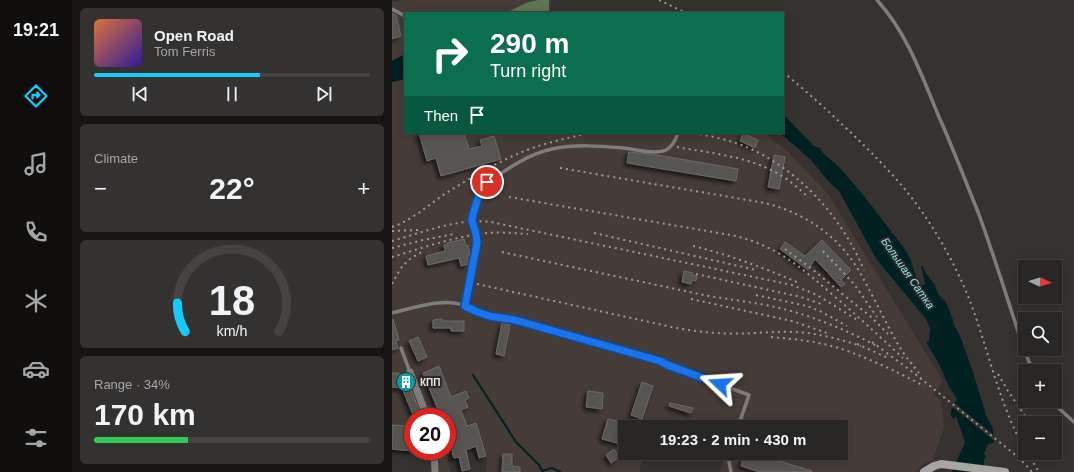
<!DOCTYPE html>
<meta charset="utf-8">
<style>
body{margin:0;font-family:Arial,sans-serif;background:#343231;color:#f1f3f6;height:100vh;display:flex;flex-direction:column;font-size:15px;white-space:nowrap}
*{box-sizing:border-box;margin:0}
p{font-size:13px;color:#a5a5a6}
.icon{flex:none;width:22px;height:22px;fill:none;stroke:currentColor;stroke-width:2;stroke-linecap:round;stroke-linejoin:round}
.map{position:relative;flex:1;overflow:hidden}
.panel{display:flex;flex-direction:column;gap:8px;padding:8px;background:#161514;width:320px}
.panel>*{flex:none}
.guide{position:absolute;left:12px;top:12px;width:380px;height:122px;border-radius:0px;box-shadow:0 2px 10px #0003,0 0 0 1px #444341;background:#0b6e4f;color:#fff;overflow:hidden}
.needle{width:26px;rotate:93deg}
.buttons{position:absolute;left:626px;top:260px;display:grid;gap:8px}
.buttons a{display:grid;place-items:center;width:44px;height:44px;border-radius:0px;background:#282624;box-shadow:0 2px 10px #0003,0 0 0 1px #444341;font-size:20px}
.speed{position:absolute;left:12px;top:408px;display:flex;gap:8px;font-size:20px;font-weight:700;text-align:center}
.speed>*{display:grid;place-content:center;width:52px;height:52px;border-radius:50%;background:#282624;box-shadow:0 2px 10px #0003,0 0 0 1px #444341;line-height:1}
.speed .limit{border:6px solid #d22;background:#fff;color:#111}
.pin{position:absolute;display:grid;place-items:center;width:34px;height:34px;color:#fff;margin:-17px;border:2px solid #fff;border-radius:50%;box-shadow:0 1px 4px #0007}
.me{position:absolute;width:44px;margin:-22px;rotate:290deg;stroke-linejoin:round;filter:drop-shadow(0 0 3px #0008)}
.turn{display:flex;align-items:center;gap:14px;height:84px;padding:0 20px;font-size:18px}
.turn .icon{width:52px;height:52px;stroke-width:2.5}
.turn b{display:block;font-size:28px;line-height:34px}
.then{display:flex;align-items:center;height:38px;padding:0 20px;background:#0003;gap:8px;font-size:15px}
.big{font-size:30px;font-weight:700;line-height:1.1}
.panel .widget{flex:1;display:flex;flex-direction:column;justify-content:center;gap:6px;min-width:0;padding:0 14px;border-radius:6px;background:#343231}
.panel .dial{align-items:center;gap:0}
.dial svg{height:104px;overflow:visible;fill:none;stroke:#444341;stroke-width:7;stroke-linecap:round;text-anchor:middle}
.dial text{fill:#f1f3f6;stroke:none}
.song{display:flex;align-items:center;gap:12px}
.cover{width:48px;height:48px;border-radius:6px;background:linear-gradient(135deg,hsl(20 70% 55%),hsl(250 70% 35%))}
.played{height:4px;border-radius:2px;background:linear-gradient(90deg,#18cafc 60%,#444341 60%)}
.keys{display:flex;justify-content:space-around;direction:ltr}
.heat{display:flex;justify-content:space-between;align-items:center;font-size:22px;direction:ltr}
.charge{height:6px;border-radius:3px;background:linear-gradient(90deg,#34c759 34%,#444341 0)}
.trip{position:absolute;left:226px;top:420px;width:230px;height:40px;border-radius:0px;background:#282624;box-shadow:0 2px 10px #0003,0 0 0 1px #444341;font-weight:700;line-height:40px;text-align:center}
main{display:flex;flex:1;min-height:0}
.tab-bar{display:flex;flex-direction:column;width:72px;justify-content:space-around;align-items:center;background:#100f0e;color:#a5a5a6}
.tab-bar .icon{width:28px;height:28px}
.tab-bar .active{color:#18cafc}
.tab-bar b{font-size:18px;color:#f1f3f6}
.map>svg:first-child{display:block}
.built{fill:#453c38}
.forest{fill:#5e7650}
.water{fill:#002022}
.pier{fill:#363230}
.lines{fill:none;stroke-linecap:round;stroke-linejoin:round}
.stream{stroke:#002022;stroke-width:2}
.building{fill:#575451;stroke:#6b6965;filter:url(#shadow)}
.lane{stroke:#7e7d7b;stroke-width:3.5}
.street{stroke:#7e7d7b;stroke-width:7}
.secondary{stroke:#a8a6a4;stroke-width:8}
.rail{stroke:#9d9998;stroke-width:2;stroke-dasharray:2 4;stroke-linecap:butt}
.route-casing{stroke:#114b97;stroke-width:10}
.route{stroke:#1a73e8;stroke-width:7}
.labels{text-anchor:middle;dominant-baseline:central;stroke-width:4;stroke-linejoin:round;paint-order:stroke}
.poi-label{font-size:10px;font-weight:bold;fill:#ebe8e7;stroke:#2c2826;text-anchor:start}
.water-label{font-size:11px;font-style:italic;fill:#88e9f1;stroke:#2c2826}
</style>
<main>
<nav class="tab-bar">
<b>19:21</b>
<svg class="icon active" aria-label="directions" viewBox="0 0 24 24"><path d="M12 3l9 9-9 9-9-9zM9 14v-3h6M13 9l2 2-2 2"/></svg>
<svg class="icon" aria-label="music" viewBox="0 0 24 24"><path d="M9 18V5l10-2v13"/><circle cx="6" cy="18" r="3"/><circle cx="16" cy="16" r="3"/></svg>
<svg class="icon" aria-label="phone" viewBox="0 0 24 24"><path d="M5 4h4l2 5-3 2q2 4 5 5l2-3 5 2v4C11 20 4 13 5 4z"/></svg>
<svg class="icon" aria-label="climate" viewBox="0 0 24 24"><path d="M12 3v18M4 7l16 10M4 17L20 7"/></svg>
<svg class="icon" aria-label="car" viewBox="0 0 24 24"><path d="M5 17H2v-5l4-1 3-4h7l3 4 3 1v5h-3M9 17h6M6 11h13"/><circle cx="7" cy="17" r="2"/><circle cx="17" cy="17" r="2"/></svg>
<svg class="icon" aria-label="filters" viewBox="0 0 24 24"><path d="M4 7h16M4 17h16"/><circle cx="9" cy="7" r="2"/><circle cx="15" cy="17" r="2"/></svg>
</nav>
<section class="panel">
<div class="widget">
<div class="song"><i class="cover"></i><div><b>Open Road</b><p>Tom Ferris</p></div></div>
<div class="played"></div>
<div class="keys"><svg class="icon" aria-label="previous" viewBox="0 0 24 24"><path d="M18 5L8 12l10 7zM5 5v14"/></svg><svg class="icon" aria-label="pause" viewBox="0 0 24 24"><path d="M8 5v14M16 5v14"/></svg><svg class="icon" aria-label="next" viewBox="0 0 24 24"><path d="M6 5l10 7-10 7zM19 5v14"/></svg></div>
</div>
<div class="widget"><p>Climate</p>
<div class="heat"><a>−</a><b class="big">22°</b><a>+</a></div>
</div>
<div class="widget dial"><svg viewBox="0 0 100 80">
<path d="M14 69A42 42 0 1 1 86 69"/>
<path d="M14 69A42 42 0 0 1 8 47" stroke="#18cafc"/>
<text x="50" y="56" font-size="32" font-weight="700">18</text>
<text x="50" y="72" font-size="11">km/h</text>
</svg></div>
<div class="widget"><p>Range · 34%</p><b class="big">170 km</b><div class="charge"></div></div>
</section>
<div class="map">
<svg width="682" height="472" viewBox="0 0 682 472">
<defs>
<filter id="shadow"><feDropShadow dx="-3" dy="3" stdDeviation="2" flood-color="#0009"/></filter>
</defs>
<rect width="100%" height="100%" fill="#363230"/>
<path class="built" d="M 0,0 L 4,2 L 11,0 L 159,0 L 158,13 L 13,13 L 13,133 L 372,133 L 396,152 L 436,194 L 551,381 L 541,395 L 549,401 L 552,427 L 541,460 L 530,465 L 523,472 L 328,472 L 332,453 L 449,453 L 449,427 L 286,427 L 261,420 L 259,427 L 233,427 L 233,453 L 252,453 L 247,472 L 94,472 L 95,455 L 91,445 L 79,449 L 55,455 L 58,472 L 47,472 L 45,462 L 47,451 L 55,451 L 55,417 L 39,417 L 21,370 L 18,372 L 31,417 L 21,417 L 21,451 L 0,449 Z"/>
<path class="forest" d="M 146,0 L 157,0 L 157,12 L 154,13 L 114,13 L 134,3 Z"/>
<g class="water">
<path d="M 13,54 L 13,79 L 0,82 L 0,61 Z"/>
<path d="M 391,114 L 422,146 L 428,148 L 430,152 L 447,167 L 468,191 L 512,248 L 518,258 L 525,279 L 524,281 L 529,286 L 533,284 L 529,266 L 530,265 L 534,273 L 543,285 L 546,294 L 554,302 L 561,320 L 561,323 L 568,336 L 581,372 L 595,418 L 601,428 L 602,443 L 601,443 L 596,444 L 592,454 L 594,456 L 592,460 L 592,468 L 591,472 L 560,472 L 573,442 L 564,416 L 562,419 L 559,416 L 559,410 L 565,399 L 557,387 L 547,364 L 534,342 L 537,341 L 538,328 L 534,319 L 485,260 L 447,191 L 436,181 L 419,160 L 395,139 L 387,133 L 391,133 Z"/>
</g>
<path class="pier" d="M 561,402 L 603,436 L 604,442 L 559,406 Z"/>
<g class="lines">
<path class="stream" d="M 81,375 L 124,442 L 147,465 L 150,471 L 160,468 L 168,472"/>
</g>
<g class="building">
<path d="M 0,13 L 4,15 L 9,36 L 0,39 Z"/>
<path d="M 27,133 L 72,133 L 77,149 L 90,146 L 88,140 L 102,136 L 109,159 L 49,176 L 44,158 L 35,161 Z"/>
<path d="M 351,133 L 366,140 L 363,148 L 348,141 Z"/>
<path d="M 237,152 L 265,155 L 346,169 L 344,181 L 235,163 Z"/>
<path d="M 382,155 L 393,157 L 387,189 L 376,187 Z"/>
<path d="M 72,239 L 74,246 L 76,245 L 78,256 L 75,256 L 77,264 L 69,266 L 67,258 L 36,265 L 34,256 L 53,251 L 52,245 L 55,244 L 55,243 Z"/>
<path d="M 430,240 L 459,270 L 449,280 L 453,284 L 449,287 L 423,259 L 416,270 L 388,249 L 393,242 L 413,256 Z"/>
<path d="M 292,271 L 301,273 L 300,275 L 305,276 L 304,281 L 300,280 L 299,284 L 290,282 Z"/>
<path d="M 0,319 L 1,319 L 7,340 L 4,341 L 6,348 L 0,350 Z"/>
<path d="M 50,319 L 50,321 L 72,321 L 72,331 L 59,331 L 59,328 L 41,328 L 41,320 Z"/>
<path d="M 110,323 L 118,325 L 112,356 L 104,354 Z"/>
<path d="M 26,337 L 35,357 L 26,361 L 17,341 Z"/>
<path d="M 47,366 L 59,397 L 74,391 L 77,398 L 73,400 L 76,407 L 69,410 L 75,426 L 84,423 L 94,456 L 87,458 L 84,446 L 74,450 L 78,469 L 70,471 L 67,457 L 62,458 L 60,453 L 61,453 L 55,433 L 55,417 L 49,417 L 31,373 Z"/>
<path d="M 0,373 L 7,373 L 6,382 L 15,379 L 30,417 L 22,417 L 10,388 L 0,387 Z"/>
<path d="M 250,382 L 261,386 L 250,419 L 239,415 Z"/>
<path d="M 196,391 L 211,393 L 210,409 L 194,407 Z"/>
<path d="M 278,403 L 301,408 L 299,413 L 277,406 Z"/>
<path d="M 216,419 L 233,423 L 233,445 L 210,439 Z"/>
<path d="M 0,425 L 16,426 L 16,430 L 21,430 L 21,451 L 0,449 Z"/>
<path d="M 222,449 L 227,457 L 219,463 L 214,455 Z"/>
<path d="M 352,453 L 361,453 L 420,471 L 420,472 L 368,472 L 349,466 Z"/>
<path d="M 111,454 L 120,454 L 120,466 L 128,467 L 128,472 L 110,472 Z"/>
</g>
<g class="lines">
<g class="lane">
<path d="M 485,0 C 515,33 530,76 547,117 C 561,148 573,180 586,212 C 603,258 617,304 632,350 L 641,371"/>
<path d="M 0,9 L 13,16"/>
<path d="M 286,133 C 284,139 280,147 274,150 C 263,155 243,149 231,148 C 208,146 183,144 160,149 C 136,154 115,169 95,183 L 90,187 L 88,192 L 81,214 L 80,221 L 84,234 L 85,243 L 73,306 L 83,311 L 97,316 L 123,320 L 268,361 L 278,366 L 357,395 L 346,427"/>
<path d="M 0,313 C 21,308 53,297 73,306"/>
<path d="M 9,348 L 18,372"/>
<path d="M 659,401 L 682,422"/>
<path d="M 338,453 L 337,461 L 339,472"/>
</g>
<g class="street">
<path d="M 18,372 L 35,417"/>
<path d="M 42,451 L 43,472"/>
</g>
<path class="secondary" d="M 532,472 L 542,466 L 549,464 L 613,472"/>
<g class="rail">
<path d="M 267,0 L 294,13"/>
<path d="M 391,72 C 413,90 434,109 454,128 C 472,145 489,162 505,180 C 535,214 559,255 576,296 C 596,347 606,402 633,450"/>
<path d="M 302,133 C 317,136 333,139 347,144 C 403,165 449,215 472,270"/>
<path d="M 285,147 C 317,153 353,156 383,172 C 395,178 405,187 415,196"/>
<path d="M 168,168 L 373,203 C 409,212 441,232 462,263 C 469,273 474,284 480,295 C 490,314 499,333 510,351 L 515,358 L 527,373"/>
<path d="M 117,197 L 344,236 C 386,247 410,268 442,296 C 466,316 488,337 511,358"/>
<path d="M 0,227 C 23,219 39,202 59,190 C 82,176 106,162 130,152 C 152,143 175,138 198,133"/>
<path d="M 0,231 L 26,230"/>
<path d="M 202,233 L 364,270"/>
<path d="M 0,241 C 32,232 65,218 99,222 L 400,285 L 425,295 L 467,321"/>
<path d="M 301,246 C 338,255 372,268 407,283"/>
<path d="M 0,248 L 31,240 L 63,234"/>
<path d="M 393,249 L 420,269 L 459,301 L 478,316 L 496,334"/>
<path d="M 431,251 L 462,284 L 485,317"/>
<path d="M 110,252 C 174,266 238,279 302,293 C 324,298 346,300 368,304 C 409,311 448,327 485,346"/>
<path d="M 0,257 C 30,248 64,236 96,233 C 109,232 122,233 136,234"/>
<path d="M 304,274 L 409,297 L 432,305"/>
<path d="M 0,284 C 9,267 12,261 30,252"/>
<path d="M 85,284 L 262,323 C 283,328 304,332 326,333 C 351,335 377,331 403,332 C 425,333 447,339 469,346"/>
<path d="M 364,295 L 415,306 L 430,312 L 455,326"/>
<path d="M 299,299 L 400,321 L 435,333"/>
<path d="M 379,337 C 404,339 429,342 453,350 C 480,360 506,372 532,386"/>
<path d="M 480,342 L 522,373 L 621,453 L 633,464 L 640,472"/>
<path d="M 465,344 L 494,357"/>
<path d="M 606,374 L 616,391 L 638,423"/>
<path d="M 635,453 L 647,472"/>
</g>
</g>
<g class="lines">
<g class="route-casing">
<path id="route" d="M 95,182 L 90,187 L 88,192 L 81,214 L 80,221 L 84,234 L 85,243 L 73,306 L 83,311 L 97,316 L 123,320 L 268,361 L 278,366 L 328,384"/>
</g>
<use href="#route" class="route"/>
</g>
<defs>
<g id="building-disc" transform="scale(1)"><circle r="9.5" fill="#0f9aa8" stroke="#2c2826"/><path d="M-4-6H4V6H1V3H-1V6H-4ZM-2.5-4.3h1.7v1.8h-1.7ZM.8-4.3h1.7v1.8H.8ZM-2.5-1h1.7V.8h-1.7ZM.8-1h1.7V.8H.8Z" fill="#fff"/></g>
</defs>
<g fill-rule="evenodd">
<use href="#building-disc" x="14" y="382"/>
</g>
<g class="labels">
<g class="poi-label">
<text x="28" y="382">КПП</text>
</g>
<g class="water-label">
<text transform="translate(516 273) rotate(55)">Большая Сатка</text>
</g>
</g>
</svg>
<div class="buttons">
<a><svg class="needle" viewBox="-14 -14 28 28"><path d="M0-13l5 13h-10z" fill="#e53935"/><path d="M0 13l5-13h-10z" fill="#a5a5a6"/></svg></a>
<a><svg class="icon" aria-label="search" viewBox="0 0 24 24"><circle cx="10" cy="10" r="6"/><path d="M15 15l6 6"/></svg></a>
<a>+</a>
<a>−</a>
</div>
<div class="speed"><div class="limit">20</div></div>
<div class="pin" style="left:95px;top:182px;background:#d93025"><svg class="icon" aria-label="arrive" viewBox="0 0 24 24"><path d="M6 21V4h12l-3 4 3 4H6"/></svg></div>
<svg class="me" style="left:328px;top:384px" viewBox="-20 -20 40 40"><path d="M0-17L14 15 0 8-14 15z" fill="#1a73e8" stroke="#fff" stroke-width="4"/></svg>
<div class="trip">19:23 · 2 min · 430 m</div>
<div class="guide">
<div class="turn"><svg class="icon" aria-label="right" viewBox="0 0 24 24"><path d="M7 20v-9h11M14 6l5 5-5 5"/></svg><div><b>290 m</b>Turn right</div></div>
<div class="then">Then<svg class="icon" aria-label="arrive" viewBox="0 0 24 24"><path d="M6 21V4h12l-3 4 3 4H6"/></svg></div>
</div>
</div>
</main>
